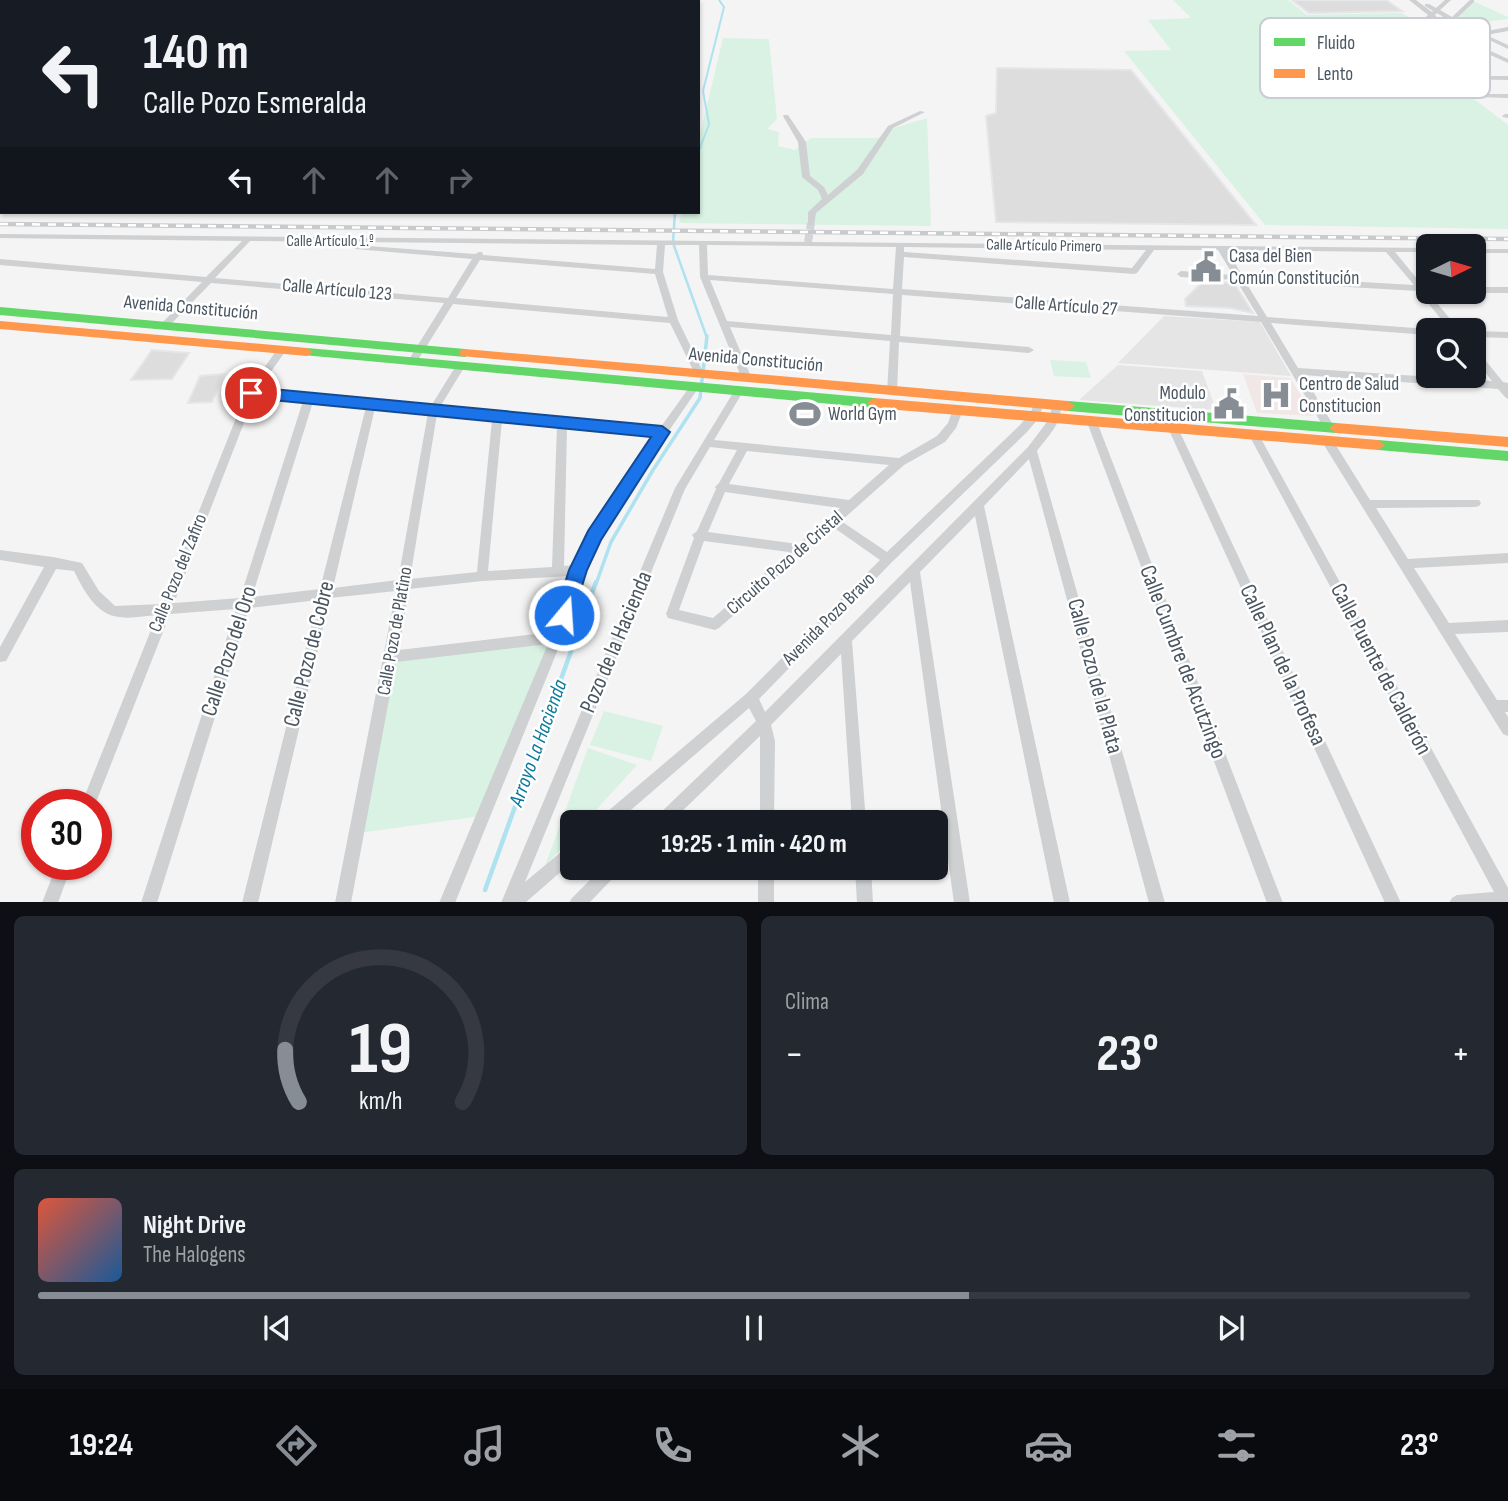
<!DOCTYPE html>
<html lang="es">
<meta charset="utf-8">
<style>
body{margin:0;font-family:"Sofia Sans Condensed",sans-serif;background:#242831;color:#f1f3f6;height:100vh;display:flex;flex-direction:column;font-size:26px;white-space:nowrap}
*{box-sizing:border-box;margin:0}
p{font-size:23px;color:#9ea1a6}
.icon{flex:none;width:38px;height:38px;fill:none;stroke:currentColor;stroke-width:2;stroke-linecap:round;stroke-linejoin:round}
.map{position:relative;height:902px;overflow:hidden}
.panel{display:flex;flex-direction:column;gap:14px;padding:14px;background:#0d0f14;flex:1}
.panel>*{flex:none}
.hud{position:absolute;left:0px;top:0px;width:700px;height:214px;box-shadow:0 2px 5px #0004;background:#171b24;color:#f1f3f6;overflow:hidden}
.needle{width:46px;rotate:85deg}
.tools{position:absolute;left:1416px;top:234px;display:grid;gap:14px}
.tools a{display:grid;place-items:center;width:70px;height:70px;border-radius:10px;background:#171b24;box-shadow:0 2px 5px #0004;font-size:35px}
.speed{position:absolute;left:21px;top:789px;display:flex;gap:14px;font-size:35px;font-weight:700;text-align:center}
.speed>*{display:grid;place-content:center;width:91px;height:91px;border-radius:50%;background:#171b24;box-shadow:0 2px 5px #0004;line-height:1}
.speed .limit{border:10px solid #d22;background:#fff;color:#111}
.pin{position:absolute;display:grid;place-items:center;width:60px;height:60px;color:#fff;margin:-30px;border:4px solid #fff;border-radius:50%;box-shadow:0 2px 7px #0007}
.me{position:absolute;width:77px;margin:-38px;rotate:18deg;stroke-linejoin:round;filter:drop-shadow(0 0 5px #0008)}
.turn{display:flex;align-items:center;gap:24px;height:147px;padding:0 28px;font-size:32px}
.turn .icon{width:91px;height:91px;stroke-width:2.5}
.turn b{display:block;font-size:49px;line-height:60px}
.lanes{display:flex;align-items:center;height:66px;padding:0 28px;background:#0003;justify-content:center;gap:35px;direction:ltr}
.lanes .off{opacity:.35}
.big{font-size:52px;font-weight:700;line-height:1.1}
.panel .widget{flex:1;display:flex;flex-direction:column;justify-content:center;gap:10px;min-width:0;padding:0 24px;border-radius:10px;background:#242831}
.panel .dial{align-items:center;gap:0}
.dial svg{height:182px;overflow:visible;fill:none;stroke:#363941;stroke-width:7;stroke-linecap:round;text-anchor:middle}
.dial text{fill:#f1f3f6;stroke:none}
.song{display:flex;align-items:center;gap:21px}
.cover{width:84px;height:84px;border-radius:10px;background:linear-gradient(135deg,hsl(10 70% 55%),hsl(210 70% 35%))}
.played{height:7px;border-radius:4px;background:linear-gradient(90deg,#868d94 65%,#363941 65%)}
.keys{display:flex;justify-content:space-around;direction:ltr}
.heat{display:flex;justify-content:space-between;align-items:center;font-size:38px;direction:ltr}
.panel .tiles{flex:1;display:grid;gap:14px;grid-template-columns:1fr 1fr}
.widget:last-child{grid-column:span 2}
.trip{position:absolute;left:560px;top:810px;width:388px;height:70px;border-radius:10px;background:#171b24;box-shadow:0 2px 5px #0004;font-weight:700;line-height:70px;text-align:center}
.tab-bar{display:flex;height:112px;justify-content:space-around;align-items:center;background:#090b0e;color:#9ea1a6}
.tab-bar .icon{width:49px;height:49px}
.tab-bar .active{color:#868d94}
.tab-bar b{font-size:32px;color:#f1f3f6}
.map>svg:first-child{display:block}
.commercial{fill:#e8e7e3}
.education{fill:#e6e5e6}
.medical{fill:#f1e7e6}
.green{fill:#d9f2e3}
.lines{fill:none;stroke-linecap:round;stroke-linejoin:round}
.stream-far3{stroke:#aee2f0;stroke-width:2}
.stream-far2{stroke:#aee2f0;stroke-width:2.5}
.stream-far1{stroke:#aee2f0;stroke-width:3.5}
.stream{stroke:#aee2f0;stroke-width:4.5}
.building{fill:#ddddde;stroke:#e5e6e7;stroke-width:2}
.street-tunnel{stroke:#d2d4d7;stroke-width:8;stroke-dasharray:8 4.5;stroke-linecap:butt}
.street{fill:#ced0d2;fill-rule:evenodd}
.fast{fill:#63d668;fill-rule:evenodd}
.slow{fill:#ff974d;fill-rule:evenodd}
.rail-casing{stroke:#c9cacc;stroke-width:4.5}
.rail{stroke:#fff;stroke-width:2.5;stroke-dasharray:8;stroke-linecap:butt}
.route{fill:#1a73e8;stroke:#114b97;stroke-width:2}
.labels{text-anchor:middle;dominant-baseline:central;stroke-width:5;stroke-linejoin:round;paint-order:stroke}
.far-street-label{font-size:16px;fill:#4a5661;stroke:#fff}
.poi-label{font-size:19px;fill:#4a5661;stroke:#fff;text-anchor:start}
.street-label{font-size:19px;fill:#4a5661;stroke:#fff}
.water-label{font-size:21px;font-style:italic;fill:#0c7c9b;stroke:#fff}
.near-street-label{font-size:23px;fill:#4a5661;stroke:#fff}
.key{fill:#fff;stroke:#c9ccd0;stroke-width:2}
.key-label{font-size:19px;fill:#4a5661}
</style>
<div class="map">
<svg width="1508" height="903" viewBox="0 0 1508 903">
<rect width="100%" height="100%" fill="#f4f4f4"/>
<path class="commercial" d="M 266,0 L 637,0 L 638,2 L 264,2 Z"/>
<g class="education">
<path d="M 1164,316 L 1260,322 L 1291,376 L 1118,363 Z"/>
<path d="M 1118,365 L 1202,371 L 1216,410 L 1079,400 Z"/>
</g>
<path class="medical" d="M 1243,374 L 1290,378 L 1314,416 L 1257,413 Z"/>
<g class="green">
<path d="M 1173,0 L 1288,0 L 1307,15 L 1402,13 L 1444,41 L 1454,40 L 1485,56 L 1419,57 L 1508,125 L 1508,229 L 1265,225 L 1124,51 L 1171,50 L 1148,20 L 1191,18 Z"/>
<path d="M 1475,2 L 1508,17 L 1508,19 L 1467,24 L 1459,16 Z"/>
<path d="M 723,38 L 769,39 L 777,119 L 767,129 L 779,132 L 778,146 L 795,150 L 811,138 L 878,138 L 894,128 L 927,118 L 931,226 L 679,223 L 682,212 L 698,212 L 698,143 Z"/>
<path d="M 1050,360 L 1086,362 L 1091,378 L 1054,376 Z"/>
<path d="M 556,637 L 481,816 L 359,833 L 391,658 Z"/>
<path d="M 604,711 L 663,726 L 651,761 L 590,745 Z"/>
<path d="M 588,748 L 637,765 L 585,822 L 572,822 L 572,836 L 545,866 Z"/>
</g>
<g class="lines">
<path class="stream-far3" d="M 700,148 L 709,124 L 703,91 L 724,7 L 719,0"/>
<g class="stream-far2">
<path d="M 698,152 L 700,146"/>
<path d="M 675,212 L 673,243 L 707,338"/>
</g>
<path class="stream-far1" d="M 596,584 L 611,542 L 653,470 L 700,398 L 707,336"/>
<path class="stream" d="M 485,890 L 596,582"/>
</g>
<g class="building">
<path d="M 1292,0 L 1386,0 L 1402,11 L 1309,13 Z"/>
<path d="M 997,68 L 1131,70 L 1256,225 L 996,222 L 986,116 L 996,113 Z"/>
<path d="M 1203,281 L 1234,283 L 1253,313 L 1230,308 L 1186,306 L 1185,299 Z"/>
<path d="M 152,350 L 189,353 L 172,379 L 131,380 Z"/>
<path d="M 224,374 L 212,402 L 188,403 L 200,376 Z"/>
</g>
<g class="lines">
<path class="street-tunnel" d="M 808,242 L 811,223"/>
<g class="street">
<path d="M 1409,0 L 1416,0 L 1432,12 L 1433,11 L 1425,6 L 1425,4 L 1429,4 L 1436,8 L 1445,0 L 1451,0 L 1440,10 L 1452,17 L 1470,0 L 1474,0 L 1474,2 L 1456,19 L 1481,32 L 1508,27 L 1508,31 L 1486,35 L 1508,45 L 1508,49 L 1452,22 L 1446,28 L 1450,32 L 1508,59 L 1508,63 L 1453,38 L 1451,39 L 1434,35 L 1434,33 L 1440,27 L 1432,18 L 1425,24 L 1421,24 L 1421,22 L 1428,15 ZM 1437,13 L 1448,20 L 1443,24 L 1435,15 Z"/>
<path d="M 1454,76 L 1508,76 L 1508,80 L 1452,79 L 1451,78 Z"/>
<path d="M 1478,94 L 1508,94 L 1508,98 L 1476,97 L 1476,95 Z"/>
<path d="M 920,111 L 925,112 L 893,128 L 863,174 L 816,213 L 814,225 L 808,225 L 808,212 L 822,199 L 818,190 L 802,177 L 798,142 L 783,116 L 784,115 L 788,115 L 806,142 L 810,176 L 824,187 L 828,195 L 857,170 L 888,126 Z"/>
<path d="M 1505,114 L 1508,114 L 1508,118 L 1503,117 L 1502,116 Z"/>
<path d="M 0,234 L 1428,248 L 1428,252 L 1395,252 L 1423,286 L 1428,286 L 1428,292 L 1460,331 L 1451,331 L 1418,291 L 1245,281 L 1267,317 L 1428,329 L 1432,331 L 1428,331 L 1428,335 L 1271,323 L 1298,368 L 1492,381 L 1474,358 L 1474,349 L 1477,350 L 1503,382 L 1508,383 L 1508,399 L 1505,397 L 1498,389 L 1303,375 L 1335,428 L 1330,432 L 1326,431 L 1261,322 L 902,295 L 900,336 L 1029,347 L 1034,350 L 1029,353 L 899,342 L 897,392 L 892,395 L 887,392 L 890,341 L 730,327 L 752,379 L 747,382 L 742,379 L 700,277 L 699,245 L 665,245 L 663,272 L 678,320 L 704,374 L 702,376 L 696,376 L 670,323 L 453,304 L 416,363 L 413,364 L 408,361 L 444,303 L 211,283 L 168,327 L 165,328 L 160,325 L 162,323 L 202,282 L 0,265 L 0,259 L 206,277 L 242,241 L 0,238 ZM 250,241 L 657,245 L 655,269 L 483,255 L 482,252 L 479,252 L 475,254 L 355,245 L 351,247 L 355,249 L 472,259 L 448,298 L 215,278 ZM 707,245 L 896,247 L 893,289 L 708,275 ZM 904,247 L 1146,250 L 1132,268 L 904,252 ZM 1154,250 L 1218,250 L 1233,275 L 1181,271 L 1177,274 L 1181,277 L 1236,280 L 1258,316 L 902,289 L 904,257 L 1134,274 L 1137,273 ZM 1227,250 L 1386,252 L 1414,285 L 1242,275 ZM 480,260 L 655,274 L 668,317 L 456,298 ZM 710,280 L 893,294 L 891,335 L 727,321 Z"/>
<rect x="1474" y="249" width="34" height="4"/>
<path d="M 1474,287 L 1508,287 L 1508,293 L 1474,293 L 1472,292 Z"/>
<path d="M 1474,331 L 1508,332 L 1508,338 L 1474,337 Z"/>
<path d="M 282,346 L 287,349 L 258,390 L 431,406 L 457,364 L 460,363 L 465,366 L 440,407 L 660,428 L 691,385 L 694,384 L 699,387 L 614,511 L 599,538 L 584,570 L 563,637 L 455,903 L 439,903 L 548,644 L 396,662 L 351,903 L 335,903 L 396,591 L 330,598 L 258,903 L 242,903 L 318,600 L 249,608 L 157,903 L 141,903 L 236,609 L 170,614 L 95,805 L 81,805 L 157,615 C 145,616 131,619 119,617 C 96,615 83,589 74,571 L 56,569 L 6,661 L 0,662 L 0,647 L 44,567 L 0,560 L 0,550 L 53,557 L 82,563 L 99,591 L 115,606 L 162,604 L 246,393 L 279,347 ZM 254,397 L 303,401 L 240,598 L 174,603 ZM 313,402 L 366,407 L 320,589 L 252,597 ZM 375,408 L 428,413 L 398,580 L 333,588 ZM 437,414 L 492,420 L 477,572 L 410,579 ZM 502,420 L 557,426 L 552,567 L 488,571 ZM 567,427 L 655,435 L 606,505 L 590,533 L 574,565 L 564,566 ZM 570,576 L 552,632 L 399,650 L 409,589 L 482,581 Z"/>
<path d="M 739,387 L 744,390 L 714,440 L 899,458 L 937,436 L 948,423 L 954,407 L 962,407 L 963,410 L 956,428 L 945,442 L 904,465 L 841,521 L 887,552 L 1019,426 L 1030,414 L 1035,401 L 1039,400 L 1044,404 L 1038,419 L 1027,432 L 892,562 L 759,699 L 765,712 L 1028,447 L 1050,418 L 1052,403 L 1060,403 C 1064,422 1048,436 1037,451 L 1165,903 L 1149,903 L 1029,459 L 984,506 L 1070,903 L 1054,903 L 975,516 L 920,572 L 970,903 L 954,903 L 910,582 L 852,641 L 866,822 L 852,822 L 841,654 L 771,725 L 775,741 L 774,822 L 760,822 L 760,736 L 671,822 L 654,822 L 656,817 L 756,721 L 749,708 L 617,822 L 599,822 L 601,817 L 746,694 L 880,560 L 833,527 L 719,628 L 715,630 L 668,618 L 666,614 L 694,538 L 692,535 L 697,531 L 716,489 L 715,487 L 719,483 L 737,450 L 710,447 L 685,489 L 525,882 L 567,847 L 572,845 L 572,862 L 525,903 L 501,903 L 675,488 L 736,388 ZM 747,451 L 889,465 L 849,500 L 729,484 ZM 725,492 L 840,508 L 798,544 L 708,532 ZM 704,541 L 789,552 L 713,618 L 679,610 Z"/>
<path d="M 1092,418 L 1097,422 L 1283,903 L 1267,903 L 1087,422 Z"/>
<path d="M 1173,424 L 1178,428 L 1401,903 L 1385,903 L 1168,428 Z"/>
<path d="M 1254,431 L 1259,435 L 1508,888 L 1508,903 L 1449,903 L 1452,898 L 1457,895 L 1494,892 L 1249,435 Z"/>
<path d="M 1328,438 L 1332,439 L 1370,500 L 1479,500 L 1481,503 L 1479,506 L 1475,507 L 1376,508 L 1408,559 L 1508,553 L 1508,563 L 1414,568 L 1449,623 L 1508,620 L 1508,632 L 1455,634 L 1497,700 L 1508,700 L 1508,712 L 1505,712 L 1508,717 L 1508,736 L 1503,734 L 1324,445 L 1323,442 Z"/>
<path d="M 57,864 L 72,864 L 58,903 L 42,903 Z"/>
<path d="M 602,868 L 621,868 L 618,873 L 589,903 L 569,903 L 572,898 Z"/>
<rect x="758" y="868" width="16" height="35"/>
<path d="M 855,868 L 871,868 L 873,903 L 857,903 Z"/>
</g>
<g class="fast">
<path d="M 0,307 L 465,349 L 471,353 L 465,357 L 0,315 Z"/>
<path d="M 307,348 L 874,398 L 881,403 L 874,408 L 303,355 L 301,352 L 303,349 Z"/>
<path d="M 1068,401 L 1336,423 L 1343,428 L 1336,433 L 1068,411 L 1061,406 Z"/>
<path d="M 1378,440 L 1508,451 L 1508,461 L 1378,450 L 1371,445 Z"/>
</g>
<g class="slow">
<path d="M 0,321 L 307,348 L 313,352 L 307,356 L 0,329 Z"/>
<path d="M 465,349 L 1068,401 L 1075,406 L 1068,411 L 461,356 L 459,353 L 461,350 Z"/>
<path d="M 874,398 L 1378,440 L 1385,445 L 1378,450 L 874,408 L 867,403 Z"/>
<path d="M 1336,423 L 1508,437 L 1508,447 L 1336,433 L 1329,428 Z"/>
</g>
<g class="rail-casing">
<path id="rail" d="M 0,224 L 1508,239"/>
</g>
<use href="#rail" class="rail"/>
</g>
<path class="route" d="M 251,387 L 662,426 L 670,432 L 601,540 L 587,570 L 573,615 L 571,620 L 564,623 L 557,620 L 555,615 L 569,570 L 588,531 L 651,437 L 251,398 L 243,393 Z"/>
<defs>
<g id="civic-bare" transform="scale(2.415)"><path d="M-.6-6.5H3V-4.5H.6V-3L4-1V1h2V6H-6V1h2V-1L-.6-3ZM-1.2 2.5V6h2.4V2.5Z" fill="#868d94" stroke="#fff" stroke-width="2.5" paint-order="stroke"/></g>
<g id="hospital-bare" transform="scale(2.415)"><path d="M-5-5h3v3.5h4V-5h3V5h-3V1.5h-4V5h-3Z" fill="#868d94" stroke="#fff" stroke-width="2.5" paint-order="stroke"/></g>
<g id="stadium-bare" transform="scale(2.415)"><path d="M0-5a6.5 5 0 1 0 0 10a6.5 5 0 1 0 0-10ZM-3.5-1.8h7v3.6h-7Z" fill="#868d94" stroke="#fff" stroke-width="2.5" paint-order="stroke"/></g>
</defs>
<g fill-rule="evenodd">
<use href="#civic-bare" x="1206" y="267"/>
<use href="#hospital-bare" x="1276" y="395"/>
<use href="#civic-bare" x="1229" y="404"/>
<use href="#stadium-bare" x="805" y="414"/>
</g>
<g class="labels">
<g class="far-street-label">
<text x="330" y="241">Calle Artículo 1.º</text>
<text transform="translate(1044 246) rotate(1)">Calle Artículo Primero</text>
</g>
<g class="poi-label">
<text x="1229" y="256">Casa del Bien<tspan x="1229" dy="22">Común Constitución</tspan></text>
<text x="1299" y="384">Centro de Salud<tspan x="1299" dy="22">Constitucion</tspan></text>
<text x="1206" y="393" text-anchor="end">Modulo<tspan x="1206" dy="22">Constitucion</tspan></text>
<text x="828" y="414">World Gym</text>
</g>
<g class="street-label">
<text transform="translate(337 290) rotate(5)">Calle Artículo 123</text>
<text transform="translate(1066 306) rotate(4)">Calle Artículo 27</text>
<text transform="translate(191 308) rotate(5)">Avenida Constitución</text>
<text transform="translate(756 360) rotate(5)">Avenida Constitución</text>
<text transform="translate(785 563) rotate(-41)">Circuito Pozo de Cristal</text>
<text transform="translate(178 573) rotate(-68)">Calle Pozo del Zafiro</text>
<text transform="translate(829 619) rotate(-45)">Avenida Pozo Bravo</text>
<text transform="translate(395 631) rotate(-80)">Calle Pozo de Platino</text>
</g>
<g class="water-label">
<text transform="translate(538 743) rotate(-70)">Arroyo La Hacienda</text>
</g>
<g class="near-street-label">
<text transform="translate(616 642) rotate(-67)">Pozo de la Hacienda</text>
<text transform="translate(229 651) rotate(-72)">Calle Pozo del Oro</text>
<text transform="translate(309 654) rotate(-76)">Calle Pozo de Cobre</text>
<text transform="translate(1183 662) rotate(69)">Calle Cumbre de Acutzingo</text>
<text transform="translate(1283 665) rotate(65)">Calle Plan de la Profesa</text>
<text transform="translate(1381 669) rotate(62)">Calle Puente de Calderón</text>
<text transform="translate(1095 676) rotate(75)">Calle Pozo de la Plata</text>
</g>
</g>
<rect x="1260" y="18" width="230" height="80" rx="10" class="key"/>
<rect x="1274" y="38" width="31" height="8" fill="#63d668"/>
<rect x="1274" y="69" width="31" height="9" fill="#ff974d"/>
<g class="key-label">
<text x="1317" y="49">Fluido</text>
<text x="1317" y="80">Lento</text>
</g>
</svg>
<div class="tools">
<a><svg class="needle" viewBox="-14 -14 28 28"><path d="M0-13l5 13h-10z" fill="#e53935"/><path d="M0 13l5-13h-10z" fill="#9ea1a6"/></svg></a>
<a><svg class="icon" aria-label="search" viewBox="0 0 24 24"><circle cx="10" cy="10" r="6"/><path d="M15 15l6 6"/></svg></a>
</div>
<div class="speed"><div class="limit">30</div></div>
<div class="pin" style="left:251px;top:393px;background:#d93025"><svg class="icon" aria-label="arrive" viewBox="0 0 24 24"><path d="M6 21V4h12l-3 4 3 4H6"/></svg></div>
<svg class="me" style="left:564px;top:615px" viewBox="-20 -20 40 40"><circle r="17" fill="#1a73e8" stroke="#fff" stroke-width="3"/><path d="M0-11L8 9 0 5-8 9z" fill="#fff"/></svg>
<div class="trip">19:25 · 1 min · 420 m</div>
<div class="hud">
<div class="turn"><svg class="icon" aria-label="left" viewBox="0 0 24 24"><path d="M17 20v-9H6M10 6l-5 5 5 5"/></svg><div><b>140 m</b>Calle Pozo Esmeralda</div></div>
<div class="lanes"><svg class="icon" aria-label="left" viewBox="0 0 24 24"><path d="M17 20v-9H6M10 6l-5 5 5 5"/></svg><svg class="icon off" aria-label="ahead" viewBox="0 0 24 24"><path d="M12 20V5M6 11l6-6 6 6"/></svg><svg class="icon off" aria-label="ahead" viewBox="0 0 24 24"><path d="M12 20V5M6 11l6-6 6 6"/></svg><svg class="icon off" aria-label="right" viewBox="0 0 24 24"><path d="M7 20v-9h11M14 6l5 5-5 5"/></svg></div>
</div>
</div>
<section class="panel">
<div class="tiles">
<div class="widget dial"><svg viewBox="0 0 100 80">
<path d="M14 69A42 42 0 1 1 86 69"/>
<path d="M14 69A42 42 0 0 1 8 46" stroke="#868d94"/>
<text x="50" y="56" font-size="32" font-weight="700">19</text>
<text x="50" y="72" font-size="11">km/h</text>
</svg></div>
<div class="widget"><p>Clima</p>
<div class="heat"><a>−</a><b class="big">23°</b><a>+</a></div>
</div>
<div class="widget">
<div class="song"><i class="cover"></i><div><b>Night Drive</b><p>The Halogens</p></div></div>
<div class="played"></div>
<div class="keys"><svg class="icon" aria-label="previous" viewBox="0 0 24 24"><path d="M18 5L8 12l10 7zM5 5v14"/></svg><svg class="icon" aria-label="pause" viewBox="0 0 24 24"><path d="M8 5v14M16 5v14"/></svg><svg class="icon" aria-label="next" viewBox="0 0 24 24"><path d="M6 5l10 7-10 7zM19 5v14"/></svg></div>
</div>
</div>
</section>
<nav class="tab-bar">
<b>19:24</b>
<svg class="icon active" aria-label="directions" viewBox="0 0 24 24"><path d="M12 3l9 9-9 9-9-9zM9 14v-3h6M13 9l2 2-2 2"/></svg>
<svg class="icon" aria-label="music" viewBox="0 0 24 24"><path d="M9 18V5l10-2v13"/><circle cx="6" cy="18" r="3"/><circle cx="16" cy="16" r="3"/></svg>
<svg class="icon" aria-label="phone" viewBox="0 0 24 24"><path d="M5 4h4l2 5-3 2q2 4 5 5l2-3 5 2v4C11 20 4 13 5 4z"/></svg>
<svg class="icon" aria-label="climate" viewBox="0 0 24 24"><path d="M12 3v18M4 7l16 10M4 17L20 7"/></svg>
<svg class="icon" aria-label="car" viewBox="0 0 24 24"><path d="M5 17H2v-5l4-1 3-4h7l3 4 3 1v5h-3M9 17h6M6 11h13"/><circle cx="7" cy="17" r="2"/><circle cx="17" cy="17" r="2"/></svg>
<svg class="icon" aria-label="filters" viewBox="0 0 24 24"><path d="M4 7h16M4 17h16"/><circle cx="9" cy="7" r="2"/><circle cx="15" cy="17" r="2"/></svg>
<b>23°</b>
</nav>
